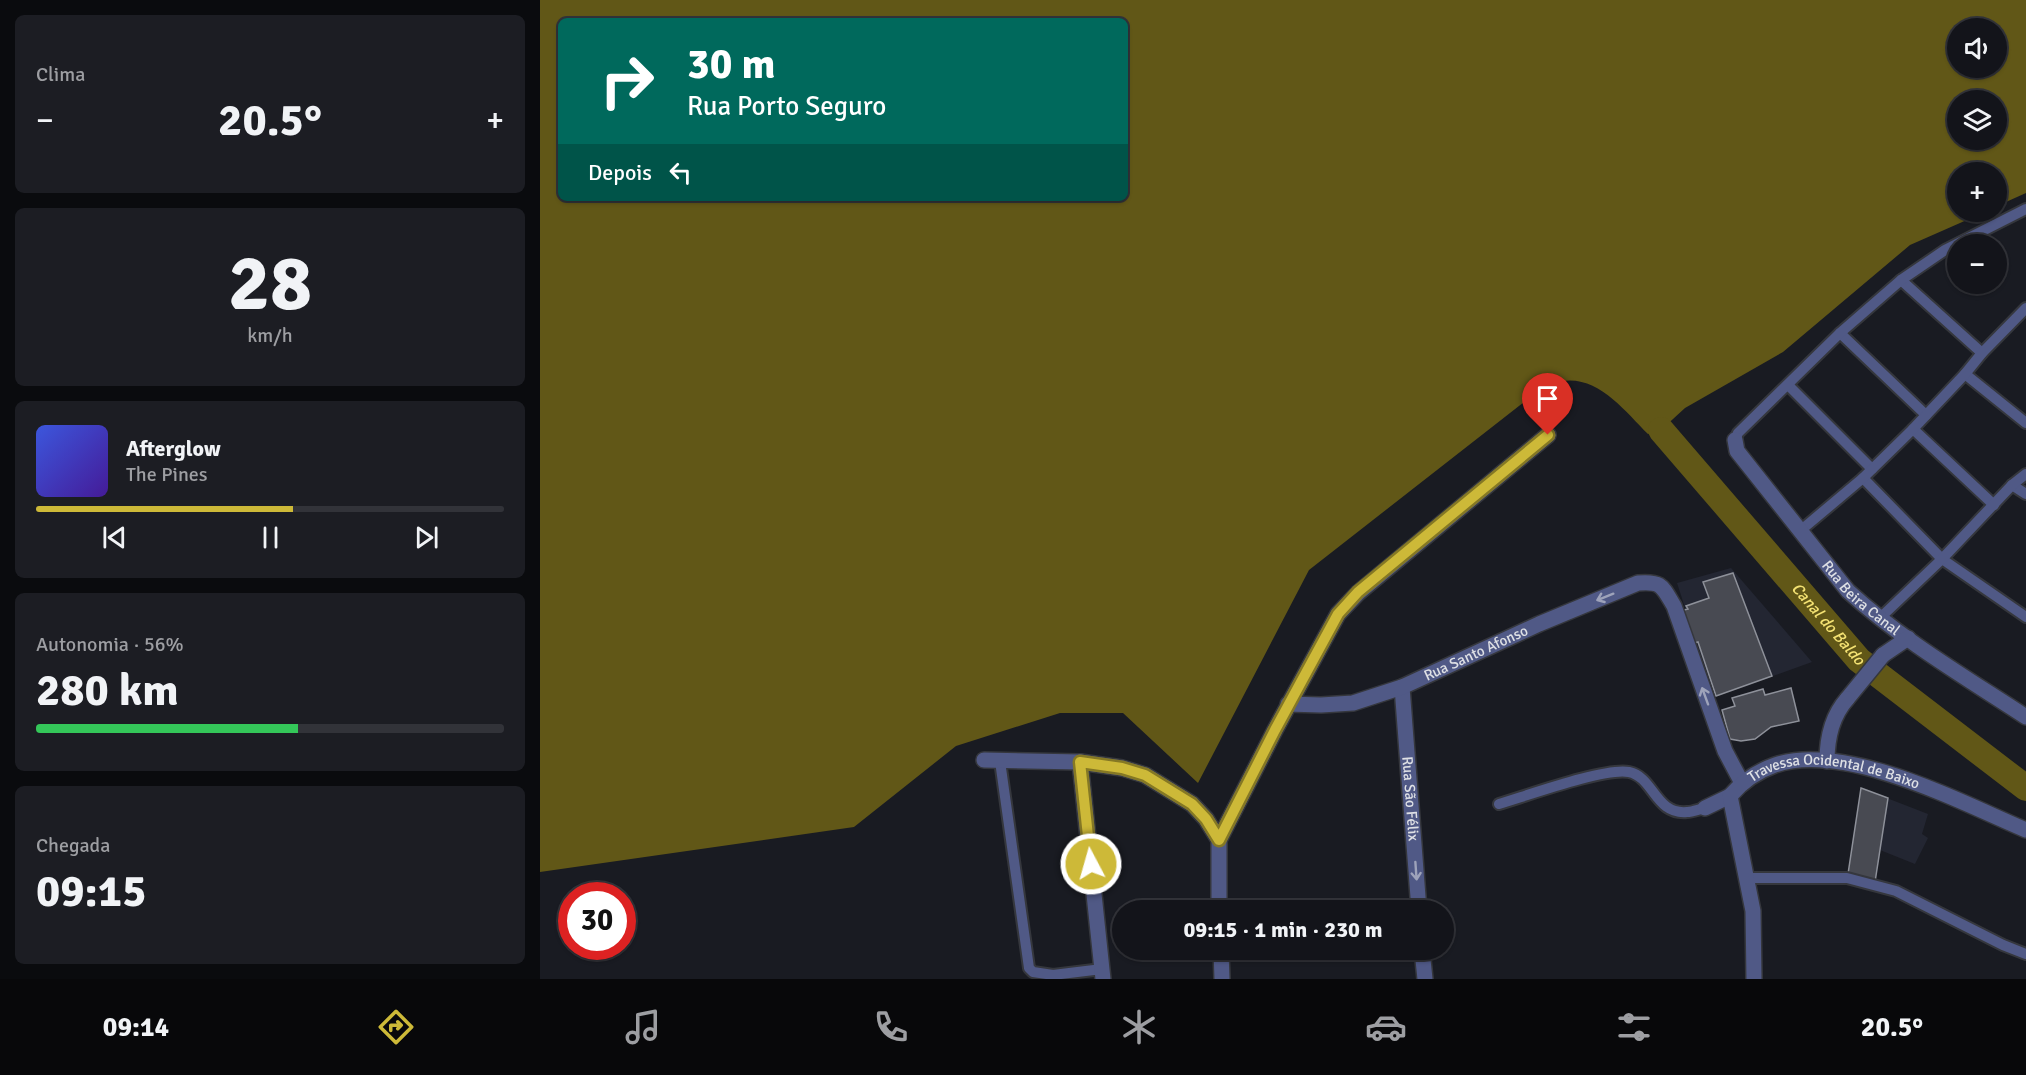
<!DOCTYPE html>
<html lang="pt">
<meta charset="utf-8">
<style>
body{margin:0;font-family:Signika,sans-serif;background:#1c1d23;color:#f1f3f6;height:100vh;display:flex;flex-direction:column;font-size:22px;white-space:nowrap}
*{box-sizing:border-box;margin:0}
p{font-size:20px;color:#9d9ea2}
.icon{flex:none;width:33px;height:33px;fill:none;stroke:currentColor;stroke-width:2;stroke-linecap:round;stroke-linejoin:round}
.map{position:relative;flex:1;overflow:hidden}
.sheet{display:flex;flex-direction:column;gap:15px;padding:15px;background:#0a0b0e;width:540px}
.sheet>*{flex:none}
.guide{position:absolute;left:18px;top:18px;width:570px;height:183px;border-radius:9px;box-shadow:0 2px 4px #0004,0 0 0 2px #323339;background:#00695c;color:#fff;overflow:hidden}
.fabs{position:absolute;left:1407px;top:18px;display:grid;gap:12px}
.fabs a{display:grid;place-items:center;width:60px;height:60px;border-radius:50%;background:#13141a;box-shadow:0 2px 4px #0004,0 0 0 2px #323339;font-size:30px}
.speed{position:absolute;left:18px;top:882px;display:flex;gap:12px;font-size:30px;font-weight:700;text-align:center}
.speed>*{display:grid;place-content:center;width:78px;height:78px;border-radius:50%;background:#13141a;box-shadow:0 2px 4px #0004,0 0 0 2px #323339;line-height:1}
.speed .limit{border:9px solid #d22;background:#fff;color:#111}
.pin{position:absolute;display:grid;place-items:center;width:51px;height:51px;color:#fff;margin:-62px -26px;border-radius:50% 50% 50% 0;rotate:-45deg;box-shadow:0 0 6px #0007}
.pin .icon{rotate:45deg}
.me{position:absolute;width:66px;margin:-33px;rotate:354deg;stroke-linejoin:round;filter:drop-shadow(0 0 4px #0008)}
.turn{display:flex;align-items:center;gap:21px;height:126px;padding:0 30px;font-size:27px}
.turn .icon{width:78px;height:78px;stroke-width:2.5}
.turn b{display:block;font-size:42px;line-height:51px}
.then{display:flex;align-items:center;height:57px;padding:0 30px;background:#0003;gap:12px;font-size:22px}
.big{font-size:45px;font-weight:800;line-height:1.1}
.sheet .card{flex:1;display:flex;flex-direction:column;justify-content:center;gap:9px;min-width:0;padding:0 21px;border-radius:9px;background:#1c1d23}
.sheet .dial{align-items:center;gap:0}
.dial b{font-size:78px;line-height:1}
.song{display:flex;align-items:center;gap:18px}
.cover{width:72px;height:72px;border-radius:9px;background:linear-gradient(135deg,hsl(230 70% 55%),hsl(260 70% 35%))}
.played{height:6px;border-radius:3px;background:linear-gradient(90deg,#cdb938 55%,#323339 55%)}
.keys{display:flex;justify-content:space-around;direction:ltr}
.heat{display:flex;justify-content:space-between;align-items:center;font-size:33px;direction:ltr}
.charge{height:9px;border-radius:4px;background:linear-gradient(90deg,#34c759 56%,#323339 0)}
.trip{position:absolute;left:572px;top:900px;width:342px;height:60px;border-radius:30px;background:#13141a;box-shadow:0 2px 4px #0004,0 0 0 2px #323339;font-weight:800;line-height:60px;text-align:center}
.tab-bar{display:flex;height:96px;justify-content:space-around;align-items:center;background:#08080a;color:#9d9ea2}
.tab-bar .icon{width:42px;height:42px}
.tab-bar .selected{color:#cdb938}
.tab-bar b{font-size:27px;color:#f1f3f6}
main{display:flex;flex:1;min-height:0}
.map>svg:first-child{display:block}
.built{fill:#232632}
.water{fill:#615717;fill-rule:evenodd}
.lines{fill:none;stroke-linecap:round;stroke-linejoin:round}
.canal{stroke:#615717;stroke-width:26}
.building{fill:#484a52;stroke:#8e919a;stroke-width:1.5}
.service-casing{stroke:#35373d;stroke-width:14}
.pedestrian-casing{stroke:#35373d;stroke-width:18}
.minor-casing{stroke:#35373d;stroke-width:18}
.service{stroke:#505986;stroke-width:10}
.pedestrian{stroke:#505986;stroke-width:15}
.minor{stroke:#505986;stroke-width:15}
.oneway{stroke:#9ea3ba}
.route-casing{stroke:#857824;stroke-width:15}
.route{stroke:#cdb938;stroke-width:10}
.labels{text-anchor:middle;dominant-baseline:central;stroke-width:6;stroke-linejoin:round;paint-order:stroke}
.street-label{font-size:15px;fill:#dee0e5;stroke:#050609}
.water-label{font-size:16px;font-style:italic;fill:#f4e273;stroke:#050609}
</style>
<main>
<section class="sheet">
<div class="card"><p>Clima</p>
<div class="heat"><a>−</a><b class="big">20.5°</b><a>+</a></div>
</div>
<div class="card dial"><b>28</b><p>km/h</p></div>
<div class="card">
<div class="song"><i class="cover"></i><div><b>Afterglow</b><p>The Pines</p></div></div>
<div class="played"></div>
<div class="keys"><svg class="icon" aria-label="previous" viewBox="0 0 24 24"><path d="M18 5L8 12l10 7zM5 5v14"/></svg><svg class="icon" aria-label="pause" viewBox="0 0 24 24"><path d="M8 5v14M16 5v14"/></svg><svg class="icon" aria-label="next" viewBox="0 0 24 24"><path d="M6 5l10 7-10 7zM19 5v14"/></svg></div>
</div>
<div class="card"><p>Autonomia · 56%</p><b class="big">280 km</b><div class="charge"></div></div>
<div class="card"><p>Chegada</p><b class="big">09:15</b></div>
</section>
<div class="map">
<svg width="1486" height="979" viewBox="0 0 1486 979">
<rect width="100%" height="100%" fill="#191b22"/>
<g class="built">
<path d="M 1191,568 L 1272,662 L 1174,697 L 1137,583 Z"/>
<path d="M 1321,788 L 1388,814 L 1382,834 L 1388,838 L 1375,864 L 1340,850 L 1335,882 L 1308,874 Z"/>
</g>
<path class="water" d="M 0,0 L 1486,0 L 1486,193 L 1457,206 L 1456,172 L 1418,172 L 1418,212 L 1445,212 L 1370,245 L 1243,352 L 1145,408 L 1121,430 L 1108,434 C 1083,409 1054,370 1014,383 C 1007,385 999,391 993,395 L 769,570 L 658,783 L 583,713 L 520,713 L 416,746 L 314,827 L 0,872 ZM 21,21 L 585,21 L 585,198 L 21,198 ZM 1418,28 L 1456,28 L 1456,68 L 1418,68 ZM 1418,100 L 1456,100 L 1456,140 L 1418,140 Z"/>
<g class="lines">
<path class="canal" id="s1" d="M 1121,430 L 1319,660 L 1486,788"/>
</g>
<g class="building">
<path d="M 1193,573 L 1232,676 L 1176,696 L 1158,642 L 1151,644 L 1140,611 L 1148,609 L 1146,606 L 1169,598 L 1163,582 Z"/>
<path d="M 1251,688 L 1259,721 L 1231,727 L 1215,739 L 1201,741 L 1190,739 L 1182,710 L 1195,706 L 1192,698 L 1223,689 L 1225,695 Z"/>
<path d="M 1321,788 L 1348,798 L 1335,882 L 1308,874 Z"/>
</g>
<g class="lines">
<g class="service-casing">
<g id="service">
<path d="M 1361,280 L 1442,353"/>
<path d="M 1300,333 L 1386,415"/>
<path d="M 1425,374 L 1486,423"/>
<path d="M 1248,385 L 1332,469"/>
<path d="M 1373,429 L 1454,505"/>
<path d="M 1195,440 L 1198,433 L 1300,333 L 1361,280 L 1405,250 L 1486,209"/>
<path d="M 1323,478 L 1402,559 L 1486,617"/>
<path d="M 1472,485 L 1486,494"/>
<path d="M 1260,531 L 1323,478 L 1373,429 L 1425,374 L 1442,353 L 1486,308"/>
<path d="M 1341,617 L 1402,559 L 1472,485 L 1486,474"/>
<path d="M 460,761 L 489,968 L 493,972 L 513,975 L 562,969"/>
<path d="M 959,804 C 986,796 1066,767 1089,772 C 1114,777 1115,815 1147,812 C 1153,812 1159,809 1165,808"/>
<path d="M 1208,878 L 1307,878 L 1356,891 L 1463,945 L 1486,954"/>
</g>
</g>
<g class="pedestrian-casing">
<path id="pedestrian" d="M 1307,699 L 1343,655"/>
</g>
<g class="minor-casing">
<g id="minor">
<path id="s2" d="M 1195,440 L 1197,451 L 1308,591 C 1362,640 1425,677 1486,717"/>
<path d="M 1343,655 L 1368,638"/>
<path id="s3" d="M 862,687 L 879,910"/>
<path id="s4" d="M 748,704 L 781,705 L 813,703 L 862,687 L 999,624 L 1098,583 C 1122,581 1122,586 1134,606 L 1185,751 L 1202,783"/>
<path d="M 444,760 L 540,762 L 582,768 L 605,775 L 652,804 L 666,819 L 679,840 L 679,910"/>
<path d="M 1287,761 C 1287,739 1292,716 1307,699"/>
<path d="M 540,762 L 563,979"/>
<path d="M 1165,808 L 1190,796"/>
<path d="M 679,840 L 735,730 L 798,614 L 818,593 L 1008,435"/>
<path d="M 681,950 L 682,979"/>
<path d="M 882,950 L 885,979"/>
<path id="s5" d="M 1214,979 L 1213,911 L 1190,796 C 1202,782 1218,771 1235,765 C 1305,741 1422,803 1486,830"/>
</g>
</g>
<use href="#service" class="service"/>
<use href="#pedestrian" class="pedestrian"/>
<use href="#minor" class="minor"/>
</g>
<defs><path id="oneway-shaft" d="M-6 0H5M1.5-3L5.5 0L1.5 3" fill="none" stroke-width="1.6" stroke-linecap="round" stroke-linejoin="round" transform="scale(1.5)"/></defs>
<g class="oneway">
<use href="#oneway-shaft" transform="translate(1065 597) rotate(158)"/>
<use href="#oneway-shaft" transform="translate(1165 696) rotate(-110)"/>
<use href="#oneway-shaft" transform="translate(876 871) rotate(86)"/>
</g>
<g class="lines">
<g class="route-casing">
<path id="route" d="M 551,864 L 540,762 L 582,768 L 605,775 L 652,804 L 666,819 L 679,840 L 735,730 L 798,614 L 818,592 L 1008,435"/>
</g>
<use href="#route" class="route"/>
</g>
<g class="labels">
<g class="street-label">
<text stroke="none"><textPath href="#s2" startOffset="204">Rua Beira Canal</textPath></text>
<text stroke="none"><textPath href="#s4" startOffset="198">Rua Santo Afonso</textPath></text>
<text stroke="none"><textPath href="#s5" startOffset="300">Travessa Ocidental de Baixo</textPath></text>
<text stroke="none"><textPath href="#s3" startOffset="112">Rua São Félix</textPath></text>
</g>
<g class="water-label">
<text stroke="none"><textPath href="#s1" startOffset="256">Canal do Baldo</textPath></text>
</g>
</g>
</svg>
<div class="fabs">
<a><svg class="icon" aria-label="sound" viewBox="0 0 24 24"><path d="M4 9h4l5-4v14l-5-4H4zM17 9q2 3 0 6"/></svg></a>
<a><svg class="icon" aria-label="layers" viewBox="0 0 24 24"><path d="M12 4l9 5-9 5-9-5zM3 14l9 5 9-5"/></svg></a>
<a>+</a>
<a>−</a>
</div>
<div class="speed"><div class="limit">30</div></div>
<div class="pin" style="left:1008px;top:435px;background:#d93025"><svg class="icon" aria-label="arrive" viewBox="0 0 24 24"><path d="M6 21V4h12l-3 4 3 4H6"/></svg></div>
<svg class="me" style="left:551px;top:864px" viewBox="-20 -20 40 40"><circle r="17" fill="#cdb938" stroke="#fff" stroke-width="3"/><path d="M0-11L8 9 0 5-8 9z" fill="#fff"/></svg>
<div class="trip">09:15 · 1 min · 230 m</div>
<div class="guide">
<div class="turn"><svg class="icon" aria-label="right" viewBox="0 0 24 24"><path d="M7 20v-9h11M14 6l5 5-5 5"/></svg><div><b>30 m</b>Rua Porto Seguro</div></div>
<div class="then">Depois<svg class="icon" aria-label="left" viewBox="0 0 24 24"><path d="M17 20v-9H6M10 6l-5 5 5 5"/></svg></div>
</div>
</div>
</main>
<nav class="tab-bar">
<b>09:14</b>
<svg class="icon selected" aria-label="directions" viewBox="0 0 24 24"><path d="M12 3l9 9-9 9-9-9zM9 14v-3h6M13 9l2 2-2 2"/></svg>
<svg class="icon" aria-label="music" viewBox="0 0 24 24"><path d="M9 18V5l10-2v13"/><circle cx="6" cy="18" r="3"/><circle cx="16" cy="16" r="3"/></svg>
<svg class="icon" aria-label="phone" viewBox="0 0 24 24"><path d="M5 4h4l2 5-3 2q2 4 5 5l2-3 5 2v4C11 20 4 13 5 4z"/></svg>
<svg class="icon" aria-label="climate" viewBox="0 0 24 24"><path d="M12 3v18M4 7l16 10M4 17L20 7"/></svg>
<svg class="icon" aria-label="car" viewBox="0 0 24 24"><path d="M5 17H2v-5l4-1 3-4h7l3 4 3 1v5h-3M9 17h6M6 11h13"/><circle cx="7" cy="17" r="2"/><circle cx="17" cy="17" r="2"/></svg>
<svg class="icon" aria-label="filters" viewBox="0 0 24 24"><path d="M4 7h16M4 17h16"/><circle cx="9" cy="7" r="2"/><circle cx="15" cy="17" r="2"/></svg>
<b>20.5°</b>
</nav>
